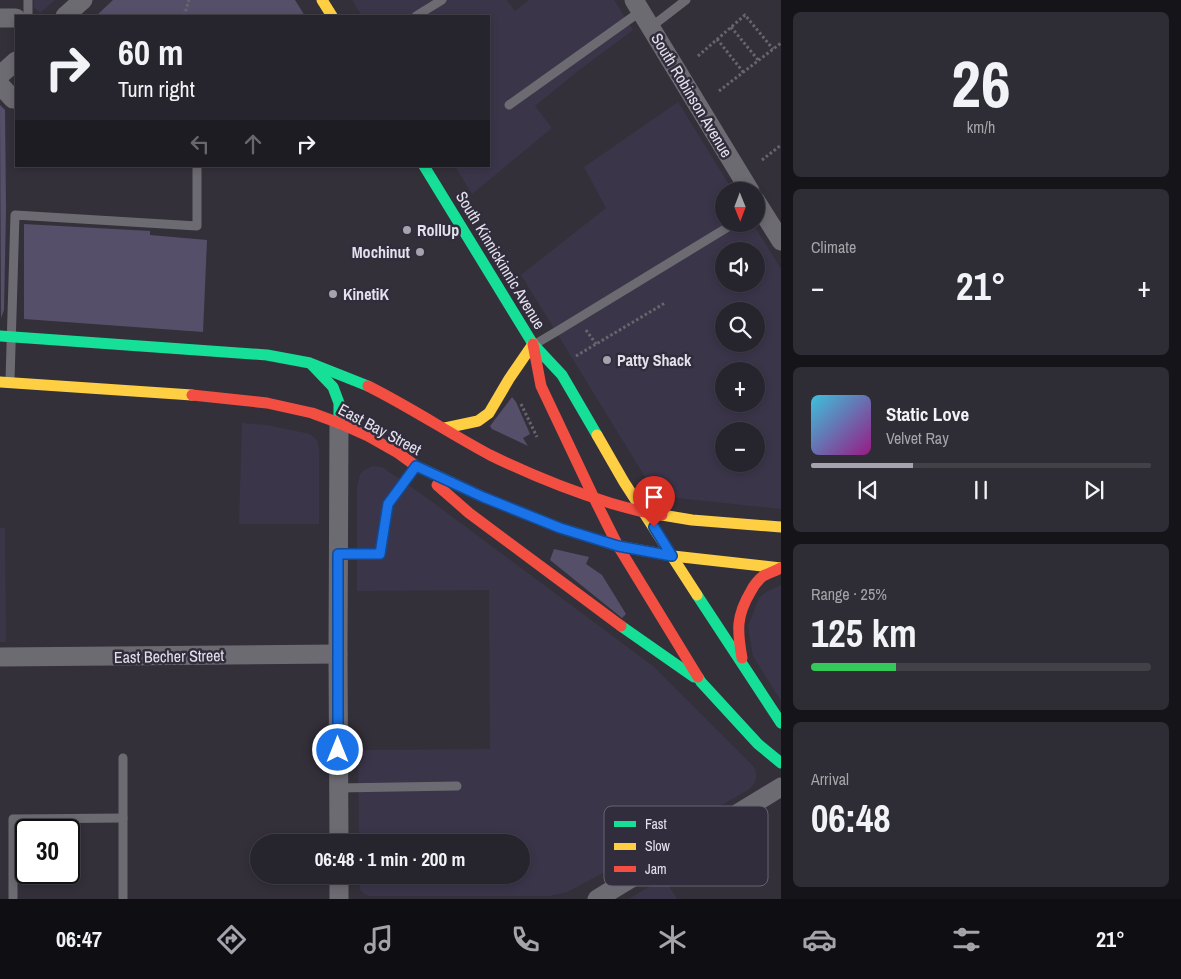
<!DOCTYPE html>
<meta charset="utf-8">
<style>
body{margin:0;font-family:"Archivo Narrow",sans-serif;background:#2e2c34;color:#f1f3f6;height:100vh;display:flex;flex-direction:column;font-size:19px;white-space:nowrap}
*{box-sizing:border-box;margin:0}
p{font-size:16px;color:#a4a4a9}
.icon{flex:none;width:28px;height:28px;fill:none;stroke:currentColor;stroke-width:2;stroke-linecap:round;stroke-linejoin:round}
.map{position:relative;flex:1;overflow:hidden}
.side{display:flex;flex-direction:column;gap:12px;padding:12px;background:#151418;width:400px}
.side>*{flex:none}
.hud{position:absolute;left:15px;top:15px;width:475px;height:152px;border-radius:0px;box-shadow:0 2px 8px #0003,0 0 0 1px #424148;background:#26242c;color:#f1f3f6;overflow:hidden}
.needle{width:32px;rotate:179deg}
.buttons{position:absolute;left:715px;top:182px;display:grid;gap:10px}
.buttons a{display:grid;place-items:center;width:50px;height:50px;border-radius:50%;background:#26242c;box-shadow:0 2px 8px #0003,0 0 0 1px #424148;font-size:25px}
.speed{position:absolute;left:15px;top:819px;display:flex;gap:10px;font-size:25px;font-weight:700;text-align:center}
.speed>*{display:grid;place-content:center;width:65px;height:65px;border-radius:50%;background:#26242c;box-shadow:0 2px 8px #0003,0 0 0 1px #424148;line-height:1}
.speed .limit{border:2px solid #111;border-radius:8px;background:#fff;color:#111}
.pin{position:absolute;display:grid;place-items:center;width:42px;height:42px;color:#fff;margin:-51px -21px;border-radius:50% 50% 50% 0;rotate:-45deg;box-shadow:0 0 5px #0007}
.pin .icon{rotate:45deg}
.me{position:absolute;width:55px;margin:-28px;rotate:0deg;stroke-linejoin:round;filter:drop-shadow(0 0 4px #0008)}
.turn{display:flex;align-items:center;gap:18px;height:105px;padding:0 20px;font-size:22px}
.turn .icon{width:65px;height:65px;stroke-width:2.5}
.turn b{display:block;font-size:35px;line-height:42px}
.lanes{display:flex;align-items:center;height:48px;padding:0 20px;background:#0003;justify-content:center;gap:25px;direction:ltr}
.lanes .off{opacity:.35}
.big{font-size:38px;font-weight:700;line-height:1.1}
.side .tile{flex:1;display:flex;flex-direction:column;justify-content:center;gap:8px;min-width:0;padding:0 18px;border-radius:8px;background:#2e2c34}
.side .dial{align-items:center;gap:0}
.dial b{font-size:65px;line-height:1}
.song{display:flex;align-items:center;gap:15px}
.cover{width:60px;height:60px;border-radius:8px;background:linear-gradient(135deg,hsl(190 70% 55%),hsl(310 70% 35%))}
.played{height:5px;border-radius:2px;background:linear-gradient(90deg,#a5a3ad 30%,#424148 30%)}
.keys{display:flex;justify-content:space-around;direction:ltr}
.heat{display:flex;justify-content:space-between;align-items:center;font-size:28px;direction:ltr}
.charge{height:8px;border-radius:4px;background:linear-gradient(90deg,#34c759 25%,#424148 0)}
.trip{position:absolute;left:250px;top:834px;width:280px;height:50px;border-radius:25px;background:#26242c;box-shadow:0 2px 8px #0003,0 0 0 1px #424148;font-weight:700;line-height:50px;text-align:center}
.tabs{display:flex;height:80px;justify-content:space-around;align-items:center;background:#0f0e12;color:#a4a4a9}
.tabs .icon{width:35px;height:35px}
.tabs .selected{color:#a5a3ad}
.tabs b{font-size:22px;color:#f1f3f6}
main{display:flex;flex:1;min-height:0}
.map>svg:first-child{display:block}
.built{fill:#3b354a;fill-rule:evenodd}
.green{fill:#564f69}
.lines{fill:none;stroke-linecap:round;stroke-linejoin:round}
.path{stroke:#68666d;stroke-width:3;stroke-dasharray:2.5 2.5;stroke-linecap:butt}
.lane{stroke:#6d6b72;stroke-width:9}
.street{stroke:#6d6b72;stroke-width:19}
.fast{stroke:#16e098;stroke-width:11}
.slow{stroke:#ffcf43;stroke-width:11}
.jam{stroke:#f24e42;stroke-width:11}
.route-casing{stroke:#114b97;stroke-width:12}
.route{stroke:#1a73e8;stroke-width:9}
.poi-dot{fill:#a5a3ad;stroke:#322d3d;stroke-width:2}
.labels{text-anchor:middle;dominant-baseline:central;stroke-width:5;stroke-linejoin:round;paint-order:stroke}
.street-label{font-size:16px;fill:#e3e1eb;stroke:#322d3d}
.poi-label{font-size:16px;font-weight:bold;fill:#e3e1eb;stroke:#322d3d;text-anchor:start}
.key{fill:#322d3d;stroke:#676371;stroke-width:1}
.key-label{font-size:14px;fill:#e3e1eb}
</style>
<main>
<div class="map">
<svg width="781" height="899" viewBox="0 0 781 899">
<rect width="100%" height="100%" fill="#33303a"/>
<g class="built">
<path d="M 34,0 L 55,0 L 40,13 L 34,7 Z"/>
<path d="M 352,0 L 507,0 L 515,11 L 529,0 L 614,0 L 633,30 L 578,71 L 535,106 L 552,128 L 472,194 L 455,166 L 489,166 L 489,16 L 362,16 Z"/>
<path d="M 678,102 L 733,191 L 724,191 L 724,224 L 753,224 L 781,269 L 781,509 L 668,497 L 661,496 L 655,493 L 521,275 L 606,208 L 584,167 ZM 724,251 L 756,251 L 756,284 L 724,284 ZM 724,311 L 756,311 L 756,344 L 724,344 ZM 724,371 L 756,371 L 756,404 L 724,404 ZM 724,431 L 756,431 L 756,464 L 724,464 Z"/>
<path d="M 242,423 L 267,425 L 310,434 L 317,440 L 319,449 L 319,524 L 239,524 Z"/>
<path d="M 372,466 L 382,467 L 427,498 L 653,666 L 754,767 L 756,772 L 756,779 L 753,785 L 748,790 L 605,872 L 567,892 L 550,896 L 369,896 L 363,893 L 360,889 L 359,884 L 359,875 L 521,875 L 521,842 L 359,842 L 358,750 L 490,749 L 489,590 L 357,591 L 357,487 L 360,474 L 364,470 Z"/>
<path d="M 0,528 L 5,528 L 6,642 L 0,642 Z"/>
<path d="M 781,585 L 781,701 L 753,656 L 748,626 L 759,598 L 766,592 Z"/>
<path d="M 664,878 L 677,899 L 629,899 Z"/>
</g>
<g class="green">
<path d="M 113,0 L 295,0 L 305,16 L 96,16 Z"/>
<path d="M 0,105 L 5,110 L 6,210 L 4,310 L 1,318 Z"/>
<path d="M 24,224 L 150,231 L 150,235 L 207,240 L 203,332 L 24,319 Z"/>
<path d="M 512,397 L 516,402 L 530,434 L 523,438 L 528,446 L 492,429 L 490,426 Z"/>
<path d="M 554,549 L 589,557 L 586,564 L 602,575 L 626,614 L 622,618 L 550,560 Z"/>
</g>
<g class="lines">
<g class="path">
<path d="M 184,16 L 189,0"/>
<path d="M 731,27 L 759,61"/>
<path d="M 717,39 L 744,73"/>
<path d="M 698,56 L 745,15 L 773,49"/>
<path d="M 719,91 L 781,43"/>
<path d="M 762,160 L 781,145"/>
<path d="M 586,330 L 596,344"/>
<path d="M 576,356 L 665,303"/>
<path d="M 521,404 L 537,437"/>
</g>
<g class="lane">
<path d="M 28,0 L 28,16"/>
<path d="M 416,16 L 442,0"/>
<path d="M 651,27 L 686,0"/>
<path d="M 509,105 L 641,11"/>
<path d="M 537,343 L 559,330 L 733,224"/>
<path d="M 10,380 L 15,215 L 197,226 L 197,166"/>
<path d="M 338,554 L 380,554 L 388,505 L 414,468"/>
<path d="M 123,758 L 123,899"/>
<path d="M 338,788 L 457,786"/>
<path d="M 13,899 L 13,819 L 123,818"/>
</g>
<g class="street">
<path d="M 634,0 L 750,191"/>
<path d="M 65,16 L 83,0"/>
<path d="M 0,18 L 16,18"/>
<path d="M 0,75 L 16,61"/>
<path d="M 0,85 L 13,99 L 16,99"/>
<path d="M 756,201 L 781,241"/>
<path d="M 0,657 L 338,654"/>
<path d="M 339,842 L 338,654 L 339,423"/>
<path d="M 339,875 L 339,899"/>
<path d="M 597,899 L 781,787"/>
</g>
<g class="fast">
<path d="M 424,166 L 533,344 L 562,375 L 597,435"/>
<path d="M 0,336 L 267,355 L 310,363 L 368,386"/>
<path d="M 312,365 L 333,387 L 339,403 L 339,423"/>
<path d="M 697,595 L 781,723"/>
<path d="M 621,626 L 694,677"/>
<path d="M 698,677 L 701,682 L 758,744 L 781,763"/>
</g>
<g class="slow">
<path d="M 322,0 L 332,16"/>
<path d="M 0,382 L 192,395"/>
<path d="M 445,428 L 478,421 L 489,413 L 509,379 L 533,344"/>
<path d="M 597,435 L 624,482 L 697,595"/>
<path d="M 425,470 L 483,497 L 560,528 L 618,546 L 673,556 L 781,568"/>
<path d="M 662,515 L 692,520 L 781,527"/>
</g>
<g class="jam">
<path d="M 533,344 L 541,386 L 594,498 L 618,546 L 698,677"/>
<path d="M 368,386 C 410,407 449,433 490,455 C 529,474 568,490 610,503 C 627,508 644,513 662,515"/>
<path d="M 192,395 L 267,403 L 312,413 L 339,423 L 368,436 L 398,453 L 416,466 L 425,470"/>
<path d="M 437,485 L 469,513 L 621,626"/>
<path d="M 742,658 C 737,630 736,616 751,591 C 754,585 758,580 763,576 C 769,573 775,571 781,568"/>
</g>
</g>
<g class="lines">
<g class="route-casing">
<path id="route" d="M 338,750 L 338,554 L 380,554 L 388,504 L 416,466 L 483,497 L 560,528 L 618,546 L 672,556 L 654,527"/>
</g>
<use href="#route" class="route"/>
</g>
<g class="poi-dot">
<circle cx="407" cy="230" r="5"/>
<circle cx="420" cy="252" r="5"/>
<circle cx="333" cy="294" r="5"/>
<circle cx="607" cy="360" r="5"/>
</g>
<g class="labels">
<g class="street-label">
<text transform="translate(692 95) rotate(59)">South Robinson Avenue</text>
<text transform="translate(501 260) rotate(59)">South Kinnickinnic Avenue</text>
<text transform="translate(380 429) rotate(28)">East Bay Street</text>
<text transform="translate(169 656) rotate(-1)">East Becher Street</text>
</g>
<g class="poi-label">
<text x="417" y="230">RollUp</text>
<text x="410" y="252" text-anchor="end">Mochinut</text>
<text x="343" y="294">KinetiK</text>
<text x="617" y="360">Patty Shack</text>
</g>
</g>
<rect x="604" y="806" width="164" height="80" rx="8" class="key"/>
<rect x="614" y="821" width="22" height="6" fill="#16e098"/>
<rect x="614" y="843" width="22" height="7" fill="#ffcf43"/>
<rect x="614" y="866" width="22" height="6" fill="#f24e42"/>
<g class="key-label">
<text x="645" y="829">Fast</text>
<text x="645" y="851">Slow</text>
<text x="645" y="874">Jam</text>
</g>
</svg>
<div class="buttons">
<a><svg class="needle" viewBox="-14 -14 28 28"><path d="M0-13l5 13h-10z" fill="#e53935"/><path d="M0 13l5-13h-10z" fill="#a4a4a9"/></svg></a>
<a><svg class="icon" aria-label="sound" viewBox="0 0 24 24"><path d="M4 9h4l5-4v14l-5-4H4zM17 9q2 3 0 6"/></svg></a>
<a><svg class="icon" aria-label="search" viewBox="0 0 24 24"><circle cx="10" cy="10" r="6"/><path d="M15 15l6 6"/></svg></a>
<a>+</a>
<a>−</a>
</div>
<div class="speed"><div class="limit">30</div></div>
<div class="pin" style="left:654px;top:527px;background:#d93025"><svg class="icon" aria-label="arrive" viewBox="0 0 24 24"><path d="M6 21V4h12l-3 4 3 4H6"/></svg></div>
<svg class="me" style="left:338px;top:750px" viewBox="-20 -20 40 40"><circle r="17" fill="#1a73e8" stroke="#fff" stroke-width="3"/><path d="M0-11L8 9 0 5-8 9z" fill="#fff"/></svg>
<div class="trip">06:48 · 1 min · 200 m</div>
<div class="hud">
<div class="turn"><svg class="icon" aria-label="right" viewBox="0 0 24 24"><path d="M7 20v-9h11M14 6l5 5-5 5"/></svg><div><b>60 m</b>Turn right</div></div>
<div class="lanes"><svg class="icon off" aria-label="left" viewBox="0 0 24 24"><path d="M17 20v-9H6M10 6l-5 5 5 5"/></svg><svg class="icon off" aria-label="ahead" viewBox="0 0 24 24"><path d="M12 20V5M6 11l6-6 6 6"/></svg><svg class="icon" aria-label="right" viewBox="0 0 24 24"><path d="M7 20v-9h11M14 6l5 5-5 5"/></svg></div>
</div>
</div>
<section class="side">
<div class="tile dial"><b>26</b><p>km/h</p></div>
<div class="tile"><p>Climate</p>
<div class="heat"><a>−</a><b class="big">21°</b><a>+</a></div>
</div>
<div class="tile">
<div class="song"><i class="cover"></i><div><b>Static Love</b><p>Velvet Ray</p></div></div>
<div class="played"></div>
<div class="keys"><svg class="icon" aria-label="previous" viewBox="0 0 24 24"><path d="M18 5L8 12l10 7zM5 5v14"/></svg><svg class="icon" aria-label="pause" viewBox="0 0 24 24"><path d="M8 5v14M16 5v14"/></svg><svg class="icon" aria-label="next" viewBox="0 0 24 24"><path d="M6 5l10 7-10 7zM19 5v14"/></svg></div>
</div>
<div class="tile"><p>Range · 25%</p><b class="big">125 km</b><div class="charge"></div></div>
<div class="tile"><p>Arrival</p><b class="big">06:48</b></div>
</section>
</main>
<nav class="tabs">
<b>06:47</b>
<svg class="icon selected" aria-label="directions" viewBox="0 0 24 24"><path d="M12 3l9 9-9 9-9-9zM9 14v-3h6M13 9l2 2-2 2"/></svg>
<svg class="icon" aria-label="music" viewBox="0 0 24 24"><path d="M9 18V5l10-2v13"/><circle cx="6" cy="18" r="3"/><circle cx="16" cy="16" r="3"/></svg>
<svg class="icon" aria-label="phone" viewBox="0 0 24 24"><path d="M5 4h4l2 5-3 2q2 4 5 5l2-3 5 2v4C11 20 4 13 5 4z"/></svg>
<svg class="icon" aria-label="climate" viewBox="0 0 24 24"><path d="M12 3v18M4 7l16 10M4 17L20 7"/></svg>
<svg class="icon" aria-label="car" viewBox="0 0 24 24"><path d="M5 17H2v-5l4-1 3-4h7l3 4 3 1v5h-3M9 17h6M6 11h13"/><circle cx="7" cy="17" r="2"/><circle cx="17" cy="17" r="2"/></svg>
<svg class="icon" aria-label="filters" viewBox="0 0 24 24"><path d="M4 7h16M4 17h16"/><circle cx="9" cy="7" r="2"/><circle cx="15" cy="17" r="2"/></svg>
<b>21°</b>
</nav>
